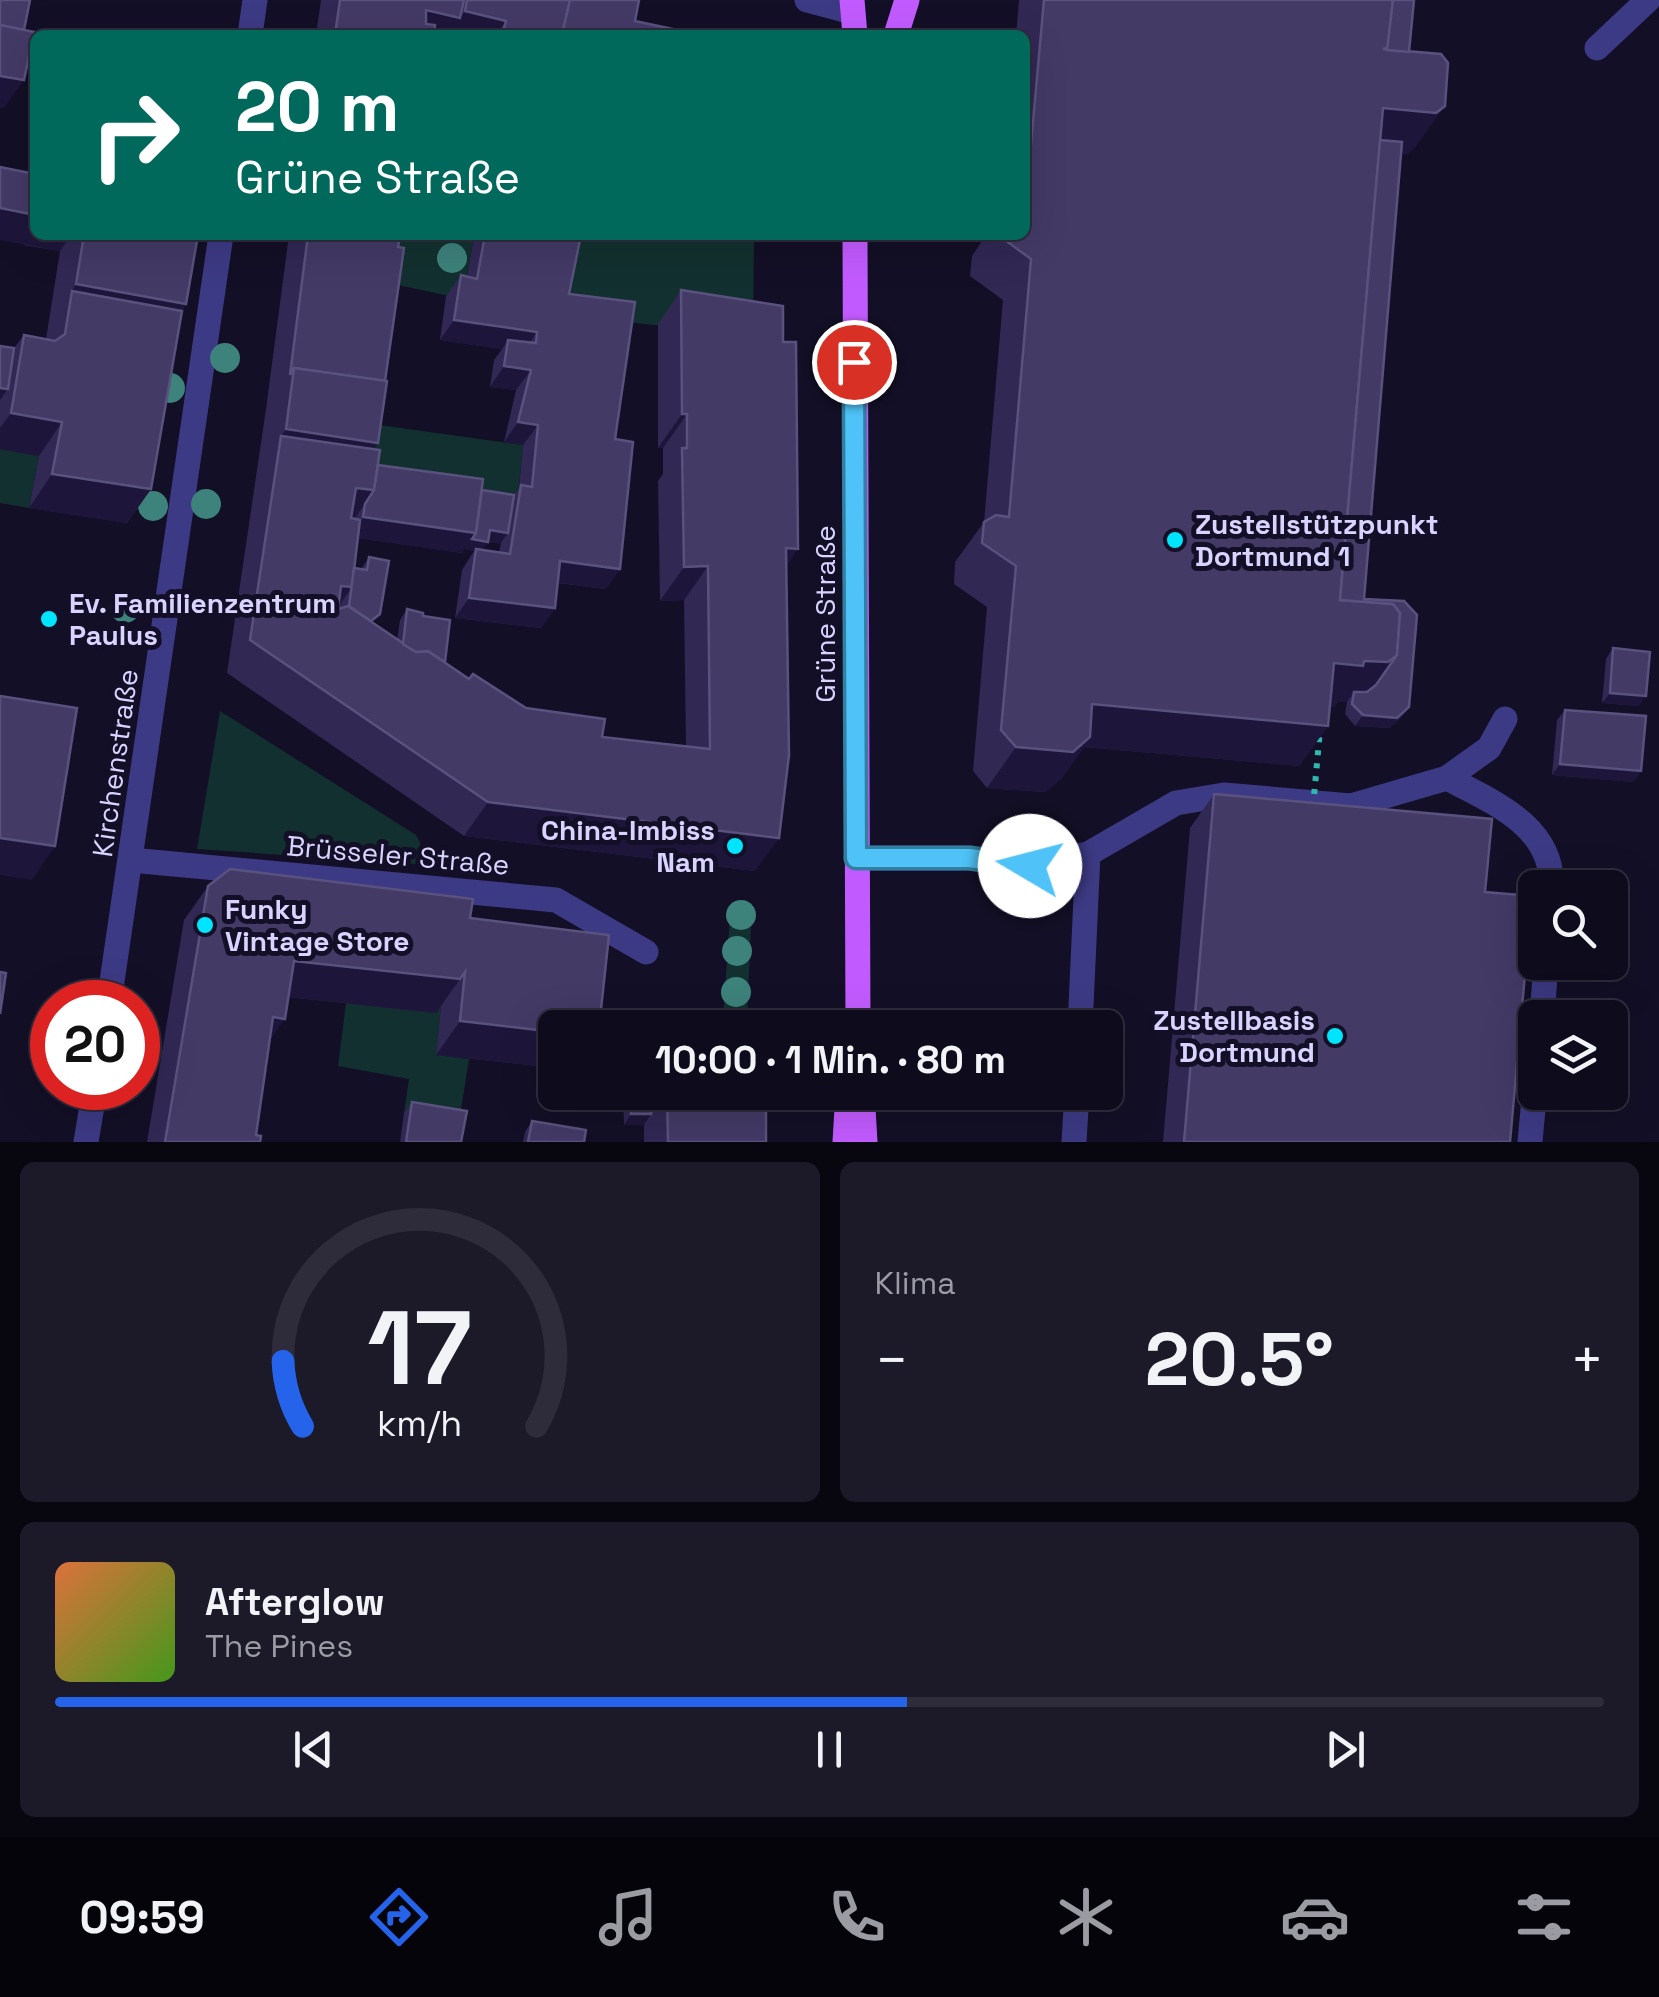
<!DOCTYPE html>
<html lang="de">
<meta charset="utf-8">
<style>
body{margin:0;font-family:"Space Grotesk",sans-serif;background:#1c1929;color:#f1f3f6;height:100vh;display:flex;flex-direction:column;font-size:38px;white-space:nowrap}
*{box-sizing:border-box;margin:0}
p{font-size:32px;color:#9b9ba3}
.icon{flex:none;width:55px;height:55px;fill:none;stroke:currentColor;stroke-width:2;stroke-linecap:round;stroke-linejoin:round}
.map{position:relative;height:1142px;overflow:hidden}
.side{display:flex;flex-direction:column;gap:20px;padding:20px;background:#08060f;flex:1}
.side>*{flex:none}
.banner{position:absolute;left:30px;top:30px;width:1000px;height:210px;border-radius:15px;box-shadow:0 10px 40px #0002,0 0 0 2px #2e2b3b;background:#00695c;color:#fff;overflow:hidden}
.buttons{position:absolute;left:1518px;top:870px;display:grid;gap:20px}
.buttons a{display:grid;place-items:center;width:110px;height:110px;border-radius:15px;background:#0e0b1c;box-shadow:0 10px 40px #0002,0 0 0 2px #2e2b3b;font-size:50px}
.speed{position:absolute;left:30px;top:980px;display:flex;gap:20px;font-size:50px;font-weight:700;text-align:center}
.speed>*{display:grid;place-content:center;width:130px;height:130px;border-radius:50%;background:#0e0b1c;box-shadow:0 10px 40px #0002,0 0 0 2px #2e2b3b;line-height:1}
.speed .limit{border:15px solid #d22;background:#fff;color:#111}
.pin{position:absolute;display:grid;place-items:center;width:85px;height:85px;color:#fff;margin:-42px;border:5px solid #fff;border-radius:50%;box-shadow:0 2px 10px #0007}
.me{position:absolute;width:110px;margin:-55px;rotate:278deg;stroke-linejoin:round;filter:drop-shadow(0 0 8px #0008)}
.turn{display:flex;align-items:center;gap:35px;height:210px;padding:0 40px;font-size:45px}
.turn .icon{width:130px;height:130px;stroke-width:2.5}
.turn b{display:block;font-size:70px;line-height:85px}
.big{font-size:75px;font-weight:600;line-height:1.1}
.side .widget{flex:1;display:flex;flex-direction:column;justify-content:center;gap:15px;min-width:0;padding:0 35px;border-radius:15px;background:#1c1929}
.side .dial{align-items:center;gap:0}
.dial svg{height:260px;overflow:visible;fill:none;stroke:#2e2b3b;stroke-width:7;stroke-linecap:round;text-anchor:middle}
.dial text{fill:#f1f3f6;stroke:none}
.song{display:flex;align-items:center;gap:30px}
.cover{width:120px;height:120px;border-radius:15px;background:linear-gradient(135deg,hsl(20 70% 55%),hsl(100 70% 35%))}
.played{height:10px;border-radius:5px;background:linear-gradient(90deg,#2563eb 55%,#2e2b3b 55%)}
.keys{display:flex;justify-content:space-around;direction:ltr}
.heat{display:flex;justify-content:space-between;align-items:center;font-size:55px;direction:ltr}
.side .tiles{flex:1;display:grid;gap:20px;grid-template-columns:1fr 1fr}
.widget:last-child{grid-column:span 2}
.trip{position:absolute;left:538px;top:1010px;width:585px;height:100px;border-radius:15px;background:#0e0b1c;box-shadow:0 10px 40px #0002,0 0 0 2px #2e2b3b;font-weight:600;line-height:100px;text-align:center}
.menu{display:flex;height:160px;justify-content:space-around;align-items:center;background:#06040b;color:#9b9ba3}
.menu .icon{width:70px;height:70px}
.menu .active{color:#2563eb}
.menu b{font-size:45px;color:#f1f3f6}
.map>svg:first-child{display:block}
.green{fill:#12302f}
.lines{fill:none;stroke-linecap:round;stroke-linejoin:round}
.minor{stroke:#3d3a85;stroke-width:25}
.major{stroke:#c25bff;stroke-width:25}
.path-bridge{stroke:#2fb8b0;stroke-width:6;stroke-dasharray:5 8;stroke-linecap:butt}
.tree{fill:#3d827b}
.wall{fill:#312854;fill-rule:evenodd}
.shaded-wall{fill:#1d163a}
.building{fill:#433a66;stroke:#5a527e;stroke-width:2.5}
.route-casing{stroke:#337fa1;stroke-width:25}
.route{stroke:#4fc3f7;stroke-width:18}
.poi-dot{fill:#00e5ff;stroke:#130f26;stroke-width:4}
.labels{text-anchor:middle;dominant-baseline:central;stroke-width:10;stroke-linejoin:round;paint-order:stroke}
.poi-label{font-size:28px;font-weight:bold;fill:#d9d4ff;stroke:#130f26;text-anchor:start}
.street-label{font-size:28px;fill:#d9d4ff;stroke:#130f26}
</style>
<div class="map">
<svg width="1659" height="1142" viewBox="0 0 1659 1142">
<rect width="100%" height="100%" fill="#130f26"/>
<g class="green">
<path d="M 381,235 L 474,235 L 463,299 L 380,281 Z"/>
<path d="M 523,235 L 754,235 L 753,336 L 555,314 Z"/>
<path d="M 358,422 L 523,445 L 517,507 L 349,483 Z"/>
<path d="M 0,449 L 39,456 L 29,508 L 0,503 Z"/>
<path d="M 220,711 L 416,835 L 425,853 L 416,864 L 197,849 Z"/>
<path d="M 731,902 L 752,903 L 747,1019 L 723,1018 Z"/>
<path d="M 346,1003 L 436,1013 L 441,1006 L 436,1055 L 469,1059 L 459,1122 L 404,1113 L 409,1079 L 338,1066 Z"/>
</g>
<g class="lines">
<g class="minor">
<path d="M 807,0 L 852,12"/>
<path d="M 250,35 L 255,0"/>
<path d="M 1597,48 L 1648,0"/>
<path d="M 1447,778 C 1493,802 1555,827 1551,888"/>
<path d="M 856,858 L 969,858 L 1030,866 L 1088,854 L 1176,803 L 1224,795 L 1351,806 L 1447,778 L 1489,748 L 1505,719"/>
<path d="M 131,860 L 556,900 L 646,952"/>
<path d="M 109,1002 L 221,235"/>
<path d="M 1542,1018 L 1546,962"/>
<path d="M 1080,1028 L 1088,854"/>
<path d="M 86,1142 L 95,1088"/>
<path d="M 1074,1142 L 1077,1092"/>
<path d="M 1530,1142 L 1535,1087"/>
</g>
<g class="major">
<path d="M 852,0 L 855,35"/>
<path d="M 896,35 L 907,0"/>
<path d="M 855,235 L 858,1028"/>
<path d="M 862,1092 L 865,1142"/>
<path d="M 845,1142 L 848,1092"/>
</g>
<path class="path-bridge" d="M 1313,807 L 1320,730"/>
</g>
<g class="tree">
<circle cx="452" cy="258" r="15"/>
<circle cx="225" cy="358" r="15"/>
<circle cx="170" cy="388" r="15"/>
<circle cx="206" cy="504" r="15"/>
<circle cx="153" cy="506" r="15"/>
<circle cx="125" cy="608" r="15"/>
<circle cx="741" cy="915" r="15"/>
<circle cx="737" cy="951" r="15"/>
<circle cx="736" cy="992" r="15"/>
</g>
<g class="wall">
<path d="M 321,0 L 639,0 L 635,21 L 701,35 L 316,35 Z"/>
<path d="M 1019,0 L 1414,0 L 1409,52 L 1416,146 L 1407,154 L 1401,153 L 1364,599 L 1409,707 L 1401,718 L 1389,728 L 1355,726 L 1345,714 L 1347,702 L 1338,702 L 1334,707 L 1330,706 L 1328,726 L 1299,766 L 1084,747 L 1062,778 L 1045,792 L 987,788 L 973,771 L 987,607 L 954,584 L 955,562 L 984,522 L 1003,300 L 970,276 L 972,256 L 986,235 L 1025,235 L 1025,35 L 1016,35 Z"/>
<path d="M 35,235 L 198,235 L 186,304 L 182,311 L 151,489 L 127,523 L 29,508 L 39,456 L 0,449 L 0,346 L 14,348 L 24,335 L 46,339 L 60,251 L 23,245 Z"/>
<path d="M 289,235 L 400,235 L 378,443 L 373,449 L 378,465 L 482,490 L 514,495 L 519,488 L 523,445 L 504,442 L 516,390 L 490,387 L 494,360 L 502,349 L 440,340 L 446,296 L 461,275 L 467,277 L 474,235 L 581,235 L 569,294 L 615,439 L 620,569 L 605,589 L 558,583 L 555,608 L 541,628 L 455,618 L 462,570 L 474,551 L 464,549 L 462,553 L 358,538 L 354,568 L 361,569 L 369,557 L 373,623 L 397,640 L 400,620 L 407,609 L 423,616 L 445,662 L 469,679 L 526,708 L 602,737 L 686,746 L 684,600 L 660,601 L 658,481 L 663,474 L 663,448 L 658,448 L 658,324 L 681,290 L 786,567 L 755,871 L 464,836 L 227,673 L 266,409 ZM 488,542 L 501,543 L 499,552 L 482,550 Z"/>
<path d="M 1613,648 L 1639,706 L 1602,703 L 1606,659 Z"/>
<path d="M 1565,710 L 1641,771 L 1633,782 L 1552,775 L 1557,720 Z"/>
<path d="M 1214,794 L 1485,892 L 1510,1142 L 1163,1142 L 1190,828 Z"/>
<path d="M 208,886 L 470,918 L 555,1028 L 555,1068 L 436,1055 L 441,1006 L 436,1013 L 288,997 L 269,1042 L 256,1135 L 260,1142 L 147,1142 L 184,920 Z"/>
<path d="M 666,1017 L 765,1028 L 659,1028 Z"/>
<path d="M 623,1092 L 766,1092 L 766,1142 L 644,1142 L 644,1125 L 624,1125 Z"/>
<path d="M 412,1102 L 461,1142 L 400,1142 L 404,1113 Z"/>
<path d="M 532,1121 L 584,1142 L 523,1142 L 525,1132 Z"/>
</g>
<g class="shaded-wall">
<path d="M 426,10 L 460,18 L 465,11 L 506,21 L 496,35 L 409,35 Z"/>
<path d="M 0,76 L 24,80 L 4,108 L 0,108 Z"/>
<path d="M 1445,106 L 1416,146 L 1407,154 L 1361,150 L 1383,108 Z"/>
<path d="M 0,208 L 35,215 L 35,235 L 71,235 L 60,251 L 0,240 Z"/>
<path d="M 76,284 L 186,304 L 158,345 L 72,291 Z"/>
<path d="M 454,320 L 537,332 L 523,352 L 508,340 L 502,349 L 440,340 Z"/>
<path d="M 504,366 L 531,370 L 516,390 L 490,387 Z"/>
<path d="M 0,388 L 8,389 L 0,400 Z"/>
<path d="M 11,413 L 62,422 L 39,456 L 0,449 L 0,428 Z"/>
<path d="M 682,414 L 687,414 L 663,448 L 658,448 Z"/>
<path d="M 518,422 L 538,425 L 523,445 L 504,442 Z"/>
<path d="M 286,429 L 378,443 L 349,483 L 281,436 Z"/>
<path d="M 52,474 L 151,489 L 127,523 L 29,508 Z"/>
<path d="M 356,488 L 374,490 L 351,524 Z"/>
<path d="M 363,517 L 490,530 L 508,533 L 500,544 L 484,541 L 488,542 L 481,553 L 464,549 L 462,553 L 349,537 Z"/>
<path d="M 786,548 L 798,549 L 775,583 Z"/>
<path d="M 560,561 L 620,569 L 605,589 L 546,581 Z"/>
<path d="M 708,566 L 684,600 L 660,601 L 684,567 Z"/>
<path d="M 341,586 L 352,587 L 328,621 Z"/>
<path d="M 469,598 L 555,608 L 541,628 L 455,618 Z"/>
<path d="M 1397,655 L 1368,696 L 1354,692 L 1347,702 L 1338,702 L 1334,707 L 1305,704 L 1334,663 Z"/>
<path d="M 1610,693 L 1646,696 L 1639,706 L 1602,703 Z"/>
<path d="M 1092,704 L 1328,726 L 1299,766 L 1084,747 L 1062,778 L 1045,792 L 987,788 L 1016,747 Z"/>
<path d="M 1409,707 L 1401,718 L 1389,728 L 1355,726 L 1363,715 Z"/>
<path d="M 1560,764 L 1641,771 L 1633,782 L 1552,775 Z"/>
<path d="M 488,802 L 779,838 L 755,871 L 464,836 Z"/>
<path d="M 0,838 L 55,846 L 32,880 L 0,875 Z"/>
<path d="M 294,961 L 460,979 L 436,1013 L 270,995 Z"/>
<path d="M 273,1017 L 285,1019 L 261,1053 Z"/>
<path d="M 460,1021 L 555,1032 L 555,1068 L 436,1055 Z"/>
<path d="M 631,1114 L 651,1114 L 644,1125 L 624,1125 Z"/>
</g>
<g class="building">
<path d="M 0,0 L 30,0 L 24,30 L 0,25 Z"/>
<path d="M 340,0 L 464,0 L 460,18 L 426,10 L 426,24 L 435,25 L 434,35 L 335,35 Z"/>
<path d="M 467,0 L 570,0 L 562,35 L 502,35 L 506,21 L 465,11 Z"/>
<path d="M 570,0 L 639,0 L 635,21 L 701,35 L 562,35 Z"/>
<path d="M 1044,0 L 1393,0 L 1388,48 L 1383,49 L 1441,54 L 1448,63 L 1445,106 L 1436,113 L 1383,108 L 1340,600 L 1393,604 L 1400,613 L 1397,655 L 1388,662 L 1364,661 L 1363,666 L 1334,663 L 1328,726 L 1092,704 L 1090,737 L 1073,752 L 1016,747 L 1001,730 L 1016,566 L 982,543 L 984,522 L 996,515 L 1009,517 L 1031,259 L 998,235 L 1025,235 L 1025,211 Z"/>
<path d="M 1393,0 L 1414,0 L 1409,52 L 1387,50 Z"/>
<path d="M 0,25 L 34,32 L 24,80 L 0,76 Z"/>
<path d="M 1380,140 L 1402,142 L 1364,599 L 1404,601 L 1417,615 L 1409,707 L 1397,718 L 1363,715 L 1352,704 L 1354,692 L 1367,692 L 1376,685 L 1397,655 L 1400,613 L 1393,604 L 1340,600 Z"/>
<path d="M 0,167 L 35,174 L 35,215 L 0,208 Z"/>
<path d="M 84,235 L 198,235 L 186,304 L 76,284 Z"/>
<path d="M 308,235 L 400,235 L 398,247 L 404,248 L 385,381 L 294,368 L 290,375 Z"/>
<path d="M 485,235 L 581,235 L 569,294 L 635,302 L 615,439 L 633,442 L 620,569 L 560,561 L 555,608 L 469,598 L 476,549 L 510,554 L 521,485 L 532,487 L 538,425 L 518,422 L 531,370 L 504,366 L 508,340 L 536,343 L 537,332 L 454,320 L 461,275 L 477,279 Z"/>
<path d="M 681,290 L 783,306 L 783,342 L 796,342 L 798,549 L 786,548 L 789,755 L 779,838 L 488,802 L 250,640 L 281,436 L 380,450 L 374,490 L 356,488 L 351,518 L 360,520 L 352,587 L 341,586 L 338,609 L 348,606 L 416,652 L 428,651 L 469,679 L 473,674 L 526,708 L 605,719 L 602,737 L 710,749 L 708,566 L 684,567 L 682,448 L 687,448 L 687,414 L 682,414 Z"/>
<path d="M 72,291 L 182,311 L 151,489 L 52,474 L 62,422 L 11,413 L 24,335 L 55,341 L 65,334 Z"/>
<path d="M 0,346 L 14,348 L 8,389 L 0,388 Z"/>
<path d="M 294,368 L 387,381 L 378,443 L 286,429 Z"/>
<path d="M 378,465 L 483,479 L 476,533 L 363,517 L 365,504 L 374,490 Z"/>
<path d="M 482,490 L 514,495 L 508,533 L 490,530 L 488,542 L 472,539 L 476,533 Z"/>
<path d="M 369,557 L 389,561 L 380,614 L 371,621 L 349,606 L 354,568 L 367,570 Z"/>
<path d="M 407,609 L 423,613 L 423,616 L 450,620 L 445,662 L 428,651 L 416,652 L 403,644 Z"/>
<path d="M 1613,648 L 1650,652 L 1646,696 L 1610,693 Z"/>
<path d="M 0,696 L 77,708 L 55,846 L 0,838 Z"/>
<path d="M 1565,710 L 1646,716 L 1641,771 L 1560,764 Z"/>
<path d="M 1214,794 L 1492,819 L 1485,892 L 1532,896 L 1510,1142 L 1184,1142 Z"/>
<path d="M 230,869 L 473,899 L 470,918 L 609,935 L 599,1028 L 555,1028 L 555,1032 L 460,1021 L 465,972 L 460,979 L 294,961 L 285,1019 L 273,1017 L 256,1135 L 261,1136 L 260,1142 L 165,1142 L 208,886 Z"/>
<path d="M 0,972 L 6,973 L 0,1014 Z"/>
<path d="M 765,1015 L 765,1028 L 666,1028 L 666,1017 Z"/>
<rect x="631" y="1092" width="20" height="22"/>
<path d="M 667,1092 L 766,1092 L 766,1142 L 668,1142 Z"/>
<path d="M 412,1102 L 467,1111 L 461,1142 L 406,1142 Z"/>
<path d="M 532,1121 L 586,1130 L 584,1142 L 528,1142 Z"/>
</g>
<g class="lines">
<g class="route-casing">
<path id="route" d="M 854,362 L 856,858 L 969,858 L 1030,866"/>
</g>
<use href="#route" class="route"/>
</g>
<g class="poi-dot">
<circle cx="1175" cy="540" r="10"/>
<circle cx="49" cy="619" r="10"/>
<circle cx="735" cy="846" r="10"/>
<circle cx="205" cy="925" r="10"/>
<circle cx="1335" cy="1036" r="10"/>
</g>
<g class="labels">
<g class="poi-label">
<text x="1195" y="524">Zustellstützpunkt<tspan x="1195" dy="32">Dortmund 1</tspan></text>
<text x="69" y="603">Ev. Familienzentrum<tspan x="69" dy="32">Paulus</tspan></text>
<text x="715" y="830" text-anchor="end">China-Imbiss<tspan x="715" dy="32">Nam</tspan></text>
<text x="225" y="909">Funky<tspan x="225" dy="32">Vintage Store</tspan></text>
<text x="1315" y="1020" text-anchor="end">Zustellbasis<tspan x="1315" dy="32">Dortmund</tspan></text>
</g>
<g class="street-label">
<text transform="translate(825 614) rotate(-90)">Grüne Straße</text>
<text transform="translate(115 763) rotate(-82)">Kirchenstraße</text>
<text transform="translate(398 855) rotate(5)">Brüsseler Straße</text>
</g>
</g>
</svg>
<div class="buttons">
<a><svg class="icon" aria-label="search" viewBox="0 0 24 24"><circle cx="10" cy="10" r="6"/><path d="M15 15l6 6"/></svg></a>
<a><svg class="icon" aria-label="layers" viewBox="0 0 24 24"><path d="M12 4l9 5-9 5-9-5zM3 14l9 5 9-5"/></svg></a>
</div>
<div class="speed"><div class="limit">20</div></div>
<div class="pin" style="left:854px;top:362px;background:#d93025"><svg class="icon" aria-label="arrive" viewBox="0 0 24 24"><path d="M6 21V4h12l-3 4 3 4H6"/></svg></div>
<svg class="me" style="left:1030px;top:866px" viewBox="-20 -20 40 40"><circle r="19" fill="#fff"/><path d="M0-13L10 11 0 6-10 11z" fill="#4fc3f7"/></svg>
<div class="trip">10:00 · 1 Min. · 80 m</div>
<div class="banner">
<div class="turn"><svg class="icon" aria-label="right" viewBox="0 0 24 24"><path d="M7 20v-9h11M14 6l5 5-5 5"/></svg><div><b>20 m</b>Grüne Straße</div></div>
</div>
</div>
<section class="side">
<div class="tiles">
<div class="widget dial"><svg viewBox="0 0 100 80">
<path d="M14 69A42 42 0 1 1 86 69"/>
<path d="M14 69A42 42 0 0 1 8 49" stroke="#2563eb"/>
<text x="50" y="56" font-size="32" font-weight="700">17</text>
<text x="50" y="72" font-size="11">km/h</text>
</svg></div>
<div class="widget"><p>Klima</p>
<div class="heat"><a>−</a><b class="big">20.5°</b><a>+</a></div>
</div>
<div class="widget">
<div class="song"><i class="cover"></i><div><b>Afterglow</b><p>The Pines</p></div></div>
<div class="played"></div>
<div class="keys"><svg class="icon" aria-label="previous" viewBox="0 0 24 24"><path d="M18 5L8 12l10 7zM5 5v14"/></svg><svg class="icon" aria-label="pause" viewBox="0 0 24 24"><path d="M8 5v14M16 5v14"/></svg><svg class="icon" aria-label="next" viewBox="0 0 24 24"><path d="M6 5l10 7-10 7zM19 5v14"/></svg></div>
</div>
</div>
</section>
<nav class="menu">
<b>09:59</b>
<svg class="icon active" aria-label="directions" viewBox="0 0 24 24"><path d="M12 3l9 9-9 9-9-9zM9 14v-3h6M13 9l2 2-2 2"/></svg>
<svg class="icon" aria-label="music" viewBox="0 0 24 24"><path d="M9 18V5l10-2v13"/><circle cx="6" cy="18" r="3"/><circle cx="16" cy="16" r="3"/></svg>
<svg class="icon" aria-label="phone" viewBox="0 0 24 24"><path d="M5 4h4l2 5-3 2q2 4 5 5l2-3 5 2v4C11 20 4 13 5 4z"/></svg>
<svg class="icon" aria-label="climate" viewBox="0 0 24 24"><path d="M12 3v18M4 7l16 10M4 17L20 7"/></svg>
<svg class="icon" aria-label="car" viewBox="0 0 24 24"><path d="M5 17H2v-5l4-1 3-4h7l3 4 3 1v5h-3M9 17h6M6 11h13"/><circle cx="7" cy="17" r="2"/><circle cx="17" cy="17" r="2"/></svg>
<svg class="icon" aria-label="filters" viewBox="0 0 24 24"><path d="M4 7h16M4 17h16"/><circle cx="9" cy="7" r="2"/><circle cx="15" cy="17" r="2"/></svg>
</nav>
